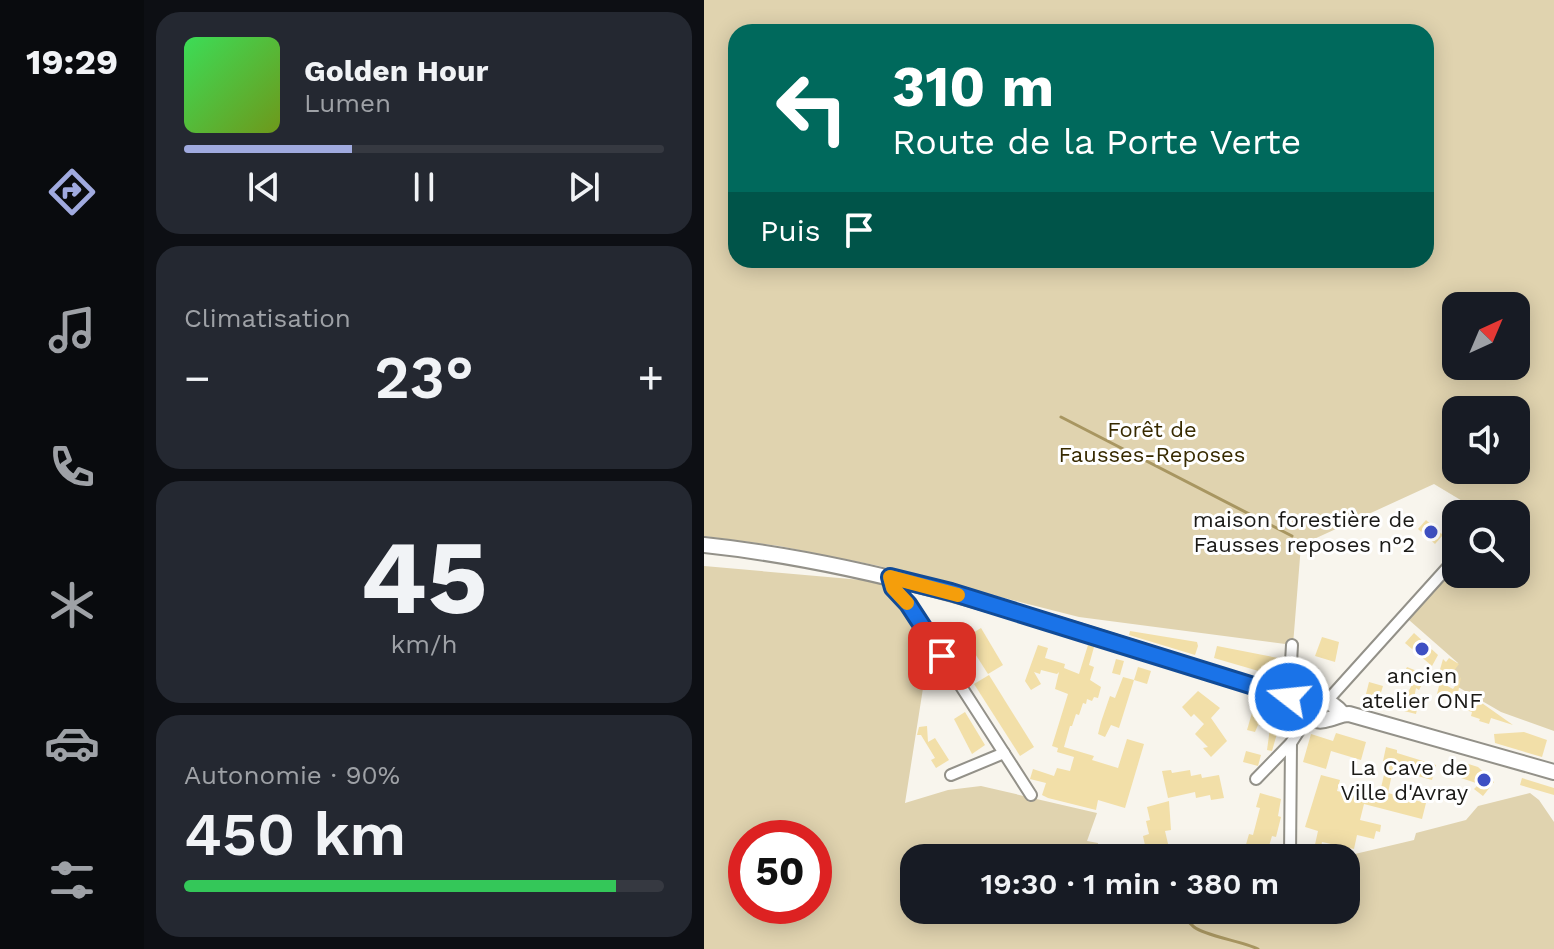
<!DOCTYPE html>
<html lang="fr">
<meta charset="utf-8">
<style>
body{margin:0;font-family:"Work Sans",sans-serif;background:#242831;color:#f1f3f6;height:100vh;display:flex;flex-direction:column;font-size:30px;white-space:nowrap}
*{box-sizing:border-box;margin:0}
p{font-size:26px;color:#9ea1a6}
.icon{flex:none;width:44px;height:44px;fill:none;stroke:currentColor;stroke-width:2;stroke-linecap:round;stroke-linejoin:round}
.map{position:relative;flex:1;overflow:hidden}
.details{display:flex;flex-direction:column;gap:12px;padding:12px;background:#0d0f14;width:560px}
.details>*{flex:none}
.banner{position:absolute;left:24px;top:24px;width:706px;height:244px;border-radius:24px;box-shadow:0 4px 20px #0003;background:#00695c;color:#fff;overflow:hidden}
.needle{width:52px;rotate:44deg}
.tools{position:absolute;left:738px;top:292px;display:grid;gap:16px}
.tools a{display:grid;place-items:center;width:88px;height:88px;border-radius:16px;background:#171b24;box-shadow:0 4px 20px #0003;font-size:40px}
.speed{position:absolute;left:24px;top:820px;display:flex;gap:16px;font-size:40px;font-weight:700;text-align:center}
.speed>*{display:grid;place-content:center;width:104px;height:104px;border-radius:50%;background:#171b24;box-shadow:0 4px 20px #0003;line-height:1}
.speed .limit{border:12px solid #d22;background:#fff;color:#111}
.pin{position:absolute;display:grid;place-items:center;width:68px;height:68px;color:#fff;margin:-34px;border-radius:16px;box-shadow:0 4px 12px #0006}
.me{position:absolute;width:88px;margin:-44px;rotate:286deg;stroke-linejoin:round;filter:drop-shadow(0 0 6px #0008)}
.turn{display:flex;align-items:center;gap:28px;height:168px;padding:0 32px;font-size:36px}
.turn .icon{width:104px;height:104px;stroke-width:2.5}
.turn b{display:block;font-size:56px;line-height:68px}
.then{display:flex;align-items:center;height:76px;padding:0 32px;background:#0003;gap:16px;font-size:30px}
.big{font-size:60px;font-weight:600;line-height:1.1}
.details .tile{flex:1;display:flex;flex-direction:column;justify-content:center;gap:12px;min-width:0;padding:0 28px;border-radius:24px;background:#242831}
.details .dial{align-items:center;gap:0}
.dial b{font-size:104px;line-height:1}
.song{display:flex;align-items:center;gap:24px}
.cover{width:96px;height:96px;border-radius:12px;background:linear-gradient(135deg,hsl(130 70% 55%),hsl(80 70% 35%))}
.played{height:8px;border-radius:4px;background:linear-gradient(90deg,#a0aadf 35%,#363941 35%)}
.keys{display:flex;justify-content:space-around;direction:ltr}
.heat{display:flex;justify-content:space-between;align-items:center;font-size:44px;direction:ltr}
.charge{height:12px;border-radius:6px;background:linear-gradient(90deg,#34c759 90%,#363941 0)}
.trip{position:absolute;left:196px;top:844px;width:460px;height:80px;border-radius:24px;background:#171b24;box-shadow:0 4px 20px #0003;font-weight:600;line-height:80px;text-align:center}
main{display:flex;flex:1;min-height:0}
.tab-bar{display:flex;flex-direction:column;width:144px;justify-content:space-around;align-items:center;background:#090b0e;color:#9ea1a6}
.tab-bar .icon{width:56px;height:56px}
.tab-bar .selected{color:#a0aadf}
.tab-bar b{font-size:36px;color:#f1f3f6}
.map>svg:first-child{display:block}
.green{fill:#e0d3af;fill-rule:evenodd}
.lines{fill:none;stroke-linecap:round;stroke-linejoin:round}
.stream{stroke:#a89661;stroke-width:3}
.building{fill:#f2dfa8}
.street-casing{stroke:#939189;stroke-width:14}
.secondary-casing{stroke:#939189;stroke-width:18}
.street{stroke:#fff;stroke-width:10}
.secondary{stroke:#fff;stroke-width:14}
.route-casing{stroke:#114b97;stroke-width:20}
.route{stroke:#1a73e8;stroke-width:14}
.slow{stroke:#f59e0b;stroke-width:14}
.poi-dot{fill:#3e50c3;stroke:#fff;stroke-width:3}
.labels{text-anchor:middle;dominant-baseline:central;stroke-width:6;stroke-linejoin:round;paint-order:stroke}
.park-label{font-size:22px;fill:#372a00;stroke:#fff}
.poi-label{font-size:22px;fill:#1b1a17;stroke:#fff;text-anchor:end}
</style>
<main>
<nav class="tab-bar">
<b>19:29</b>
<svg class="icon selected" aria-label="directions" viewBox="0 0 24 24"><path d="M12 3l9 9-9 9-9-9zM9 14v-3h6M13 9l2 2-2 2"/></svg>
<svg class="icon" aria-label="music" viewBox="0 0 24 24"><path d="M9 18V5l10-2v13"/><circle cx="6" cy="18" r="3"/><circle cx="16" cy="16" r="3"/></svg>
<svg class="icon" aria-label="phone" viewBox="0 0 24 24"><path d="M5 4h4l2 5-3 2q2 4 5 5l2-3 5 2v4C11 20 4 13 5 4z"/></svg>
<svg class="icon" aria-label="climate" viewBox="0 0 24 24"><path d="M12 3v18M4 7l16 10M4 17L20 7"/></svg>
<svg class="icon" aria-label="car" viewBox="0 0 24 24"><path d="M5 17H2v-5l4-1 3-4h7l3 4 3 1v5h-3M9 17h6M6 11h13"/><circle cx="7" cy="17" r="2"/><circle cx="17" cy="17" r="2"/></svg>
<svg class="icon" aria-label="filters" viewBox="0 0 24 24"><path d="M4 7h16M4 17h16"/><circle cx="9" cy="7" r="2"/><circle cx="15" cy="17" r="2"/></svg>
</nav>
<section class="details">
<div class="tile">
<div class="song"><i class="cover"></i><div><b>Golden Hour</b><p>Lumen</p></div></div>
<div class="played"></div>
<div class="keys"><svg class="icon" aria-label="previous" viewBox="0 0 24 24"><path d="M18 5L8 12l10 7zM5 5v14"/></svg><svg class="icon" aria-label="pause" viewBox="0 0 24 24"><path d="M8 5v14M16 5v14"/></svg><svg class="icon" aria-label="next" viewBox="0 0 24 24"><path d="M6 5l10 7-10 7zM19 5v14"/></svg></div>
</div>
<div class="tile"><p>Climatisation</p>
<div class="heat"><a>−</a><b class="big">23°</b><a>+</a></div>
</div>
<div class="tile dial"><b>45</b><p>km/h</p></div>
<div class="tile"><p>Autonomie · 90%</p><b class="big">450 km</b><div class="charge"></div></div>
</section>
<div class="map">
<svg width="850" height="949" viewBox="0 0 850 949">
<rect width="100%" height="100%" fill="#f8f5ed"/>
<g class="green">
<path d="M 0,0 L 850,0 L 850,731 L 797,712 L 742,680 L 754,663 L 705,620 L 752,566 L 752,574 L 812,574 L 812,514 L 768,514 L 760,502 L 730,484 L 597,545 L 589,645 L 375,617 L 175,566 L 75,546 L 0,536 ZM 32,32 L 722,32 L 722,260 L 32,260 ZM 752,306 L 812,306 L 812,366 L 752,366 ZM 752,410 L 812,410 L 812,470 L 752,470 Z"/>
<path d="M 0,566 L 181,582 L 225,650 L 201,803 L 244,790 L 277,786 L 393,813 L 383,841 L 394,843 L 393,857 L 397,858 L 210,858 L 210,910 L 642,910 L 642,858 L 634,858 L 710,840 L 712,833 L 762,820 L 774,806 L 826,793 L 835,800 L 850,822 L 850,949 L 0,949 ZM 42,838 L 110,838 L 110,906 L 42,906 Z"/>
</g>
<g class="lines">
<g class="stream">
<path d="M 357,417 L 588,536"/>
<path d="M 463,910 C 481,912 478,917 490,927 C 501,936 538,941 554,949"/>
</g>
</g>
<g class="building">
<path d="M 722,520 L 739,535 L 731,544 L 714,529 Z"/>
<path d="M 277,628 L 299,665 L 284,674 L 261,638 Z"/>
<path d="M 426,631 L 493,642 L 494,646 L 491,655 L 425,635 Z"/>
<path d="M 710,633 L 734,655 L 728,666 L 701,643 Z"/>
<path d="M 618,637 L 635,642 L 631,662 L 611,656 Z"/>
<path d="M 334,645 L 344,648 L 341,658 L 361,664 L 360,668 L 375,674 L 384,645 L 390,647 L 385,665 L 390,667 L 386,680 L 397,687 L 394,698 L 390,697 L 388,701 L 383,699 L 382,704 L 379,703 L 375,715 L 372,714 L 368,726 L 366,726 L 360,747 L 390,756 L 388,760 L 414,768 L 423,739 L 440,744 L 421,808 L 394,800 L 392,810 L 344,798 L 338,795 L 342,783 L 326,779 L 329,769 L 350,776 L 353,768 L 366,771 L 370,757 L 353,752 L 354,748 L 348,746 L 364,694 L 351,689 L 355,672 L 353,674 L 337,670 L 336,674 L 330,672 L 337,684 L 327,690 L 321,681 Z"/>
<path d="M 513,646 L 579,659 L 578,682 L 566,678 L 568,668 L 558,672 L 510,658 Z"/>
<path d="M 745,658 L 755,664 L 743,680 L 735,673 L 739,659 L 742,662 Z"/>
<path d="M 412,659 L 420,661 L 416,675 L 408,673 Z"/>
<path d="M 434,667 L 447,671 L 443,684 L 430,680 Z"/>
<path d="M 703,667 L 723,675 L 715,690 L 712,688 L 709,703 L 714,705 L 712,714 L 700,711 L 702,707 L 692,704 L 696,692 L 703,694 L 709,683 L 699,675 Z"/>
<path d="M 285,675 L 330,747 L 316,756 L 270,684 Z"/>
<path d="M 419,677 L 430,680 L 415,728 L 407,725 L 401,737 L 394,734 L 397,722 L 406,696 L 411,698 Z"/>
<path d="M 757,677 L 754,693 L 754,697 L 759,698 L 758,701 L 773,706 L 775,701 L 809,725 L 787,718 L 785,724 L 775,721 L 776,719 L 767,716 L 768,712 L 749,706 L 750,703 L 743,701 L 743,697 L 733,694 L 736,682 L 749,689 Z"/>
<path d="M 665,682 L 679,686 L 674,702 L 661,698 Z"/>
<path d="M 494,691 L 516,708 L 507,718 L 523,741 L 507,757 L 499,748 L 504,747 L 491,734 L 500,724 L 490,714 L 487,717 L 478,707 Z"/>
<path d="M 552,699 L 557,700 L 554,715 L 569,719 L 573,704 L 579,706 L 585,712 L 585,718 L 578,716 L 568,751 L 563,750 L 566,728 L 554,725 L 551,732 L 543,730 Z"/>
<path d="M 261,712 L 281,745 L 268,754 L 250,719 Z"/>
<path d="M 223,726 L 224,742 L 231,738 L 245,760 L 232,768 L 227,760 L 231,758 L 217,735 L 213,735 L 215,727 Z"/>
<path d="M 820,732 L 843,740 L 838,757 L 791,743 L 790,734 Z"/>
<path d="M 632,733 L 662,742 L 657,760 L 627,751 L 622,769 L 599,762 L 607,734 L 629,741 Z"/>
<path d="M 682,747 L 693,750 L 693,753 L 732,765 L 728,780 L 689,769 L 684,793 L 722,803 L 718,819 L 660,804 L 656,820 L 677,825 L 676,832 L 672,831 L 670,839 L 653,835 L 650,849 L 618,842 L 615,858 L 608,858 L 614,831 L 601,827 L 617,775 L 636,780 L 633,791 L 668,799 L 671,790 L 676,792 L 683,762 L 679,761 Z"/>
<path d="M 542,751 L 557,755 L 554,766 L 539,762 Z"/>
<path d="M 755,761 L 774,767 L 790,782 L 779,796 L 770,789 L 775,784 L 757,778 L 759,771 L 753,769 Z"/>
<path d="M 467,770 L 468,773 L 486,770 L 487,776 L 497,774 L 498,778 L 515,775 L 520,798 L 507,800 L 506,795 L 492,798 L 491,792 L 464,798 L 458,771 Z"/>
<path d="M 818,778 L 850,788 L 850,795 L 816,785 Z"/>
<path d="M 556,793 L 577,799 L 574,816 L 577,817 L 572,837 L 568,836 L 563,853 L 558,852 L 556,858 L 532,858 L 536,846 L 541,848 L 545,834 L 549,835 L 556,808 L 552,807 Z"/>
<path d="M 465,801 L 467,830 L 461,831 L 465,848 L 469,847 L 471,858 L 448,858 L 446,849 L 442,850 L 439,836 L 445,834 L 442,821 L 446,820 L 443,807 Z"/>
</g>
<g class="lines">
<g class="street-casing">
<g id="street">
<path d="M 189,588 L 204,604 L 327,795"/>
<path d="M 585,697 L 588,645"/>
<path d="M 623,701 L 752,558"/>
<path d="M 247,775 L 300,753"/>
<path d="M 552,779 L 587,743 L 600,723 L 610,719"/>
<path d="M 586,858 L 587,743"/>
</g>
</g>
<g class="secondary-casing">
<g id="secondary">
<path d="M 0,545 C 201,566 393,639 585,697 C 603,690 627,700 639,714"/>
<path d="M 585,697 C 597,709 605,726 625,719 C 633,717 637,714 645,714 L 850,772"/>
</g>
</g>
<use href="#street" class="street"/>
<use href="#secondary" class="secondary"/>
</g>
<g class="lines">
<g class="route-casing">
<path id="route" d="M 238,656 L 204,604 L 189,588 L 186,577 L 247,592 L 585,697"/>
</g>
<use href="#route" class="route"/>
<path class="slow" d="M 203,603 L 189,588 L 186,577 L 254,595"/>
</g>
<g class="poi-dot">
<circle cx="727" cy="532" r="8"/>
<circle cx="718" cy="649" r="8"/>
<circle cx="780" cy="780" r="8"/>
</g>
<g class="labels">
<g class="park-label">
<text x="448" y="429">Forêt de<tspan x="448" dy="25">Fausses-Reposes</tspan></text>
</g>
<g class="poi-label">
<text x="711" y="519">maison forestière de<tspan x="711" dy="25">Fausses reposes n°2</tspan></text>
<text x="718" y="675" text-anchor="middle">ancien<tspan x="718" dy="25">atelier ONF</tspan></text>
<text x="764" y="767">La Cave de<tspan x="764" dy="25">Ville d'Avray</tspan></text>
</g>
</g>
</svg>
<div class="tools">
<a><svg class="needle" viewBox="-14 -14 28 28"><path d="M0-13l5 13h-10z" fill="#e53935"/><path d="M0 13l5-13h-10z" fill="#9ea1a6"/></svg></a>
<a><svg class="icon" aria-label="sound" viewBox="0 0 24 24"><path d="M4 9h4l5-4v14l-5-4H4zM17 9q2 3 0 6"/></svg></a>
<a><svg class="icon" aria-label="search" viewBox="0 0 24 24"><circle cx="10" cy="10" r="6"/><path d="M15 15l6 6"/></svg></a>
</div>
<div class="speed"><div class="limit">50</div></div>
<div class="pin" style="left:238px;top:656px;background:#d93025"><svg class="icon" aria-label="arrive" viewBox="0 0 24 24"><path d="M6 21V4h12l-3 4 3 4H6"/></svg></div>
<svg class="me" style="left:585px;top:697px" viewBox="-20 -20 40 40"><circle r="17" fill="#1a73e8" stroke="#fff" stroke-width="3"/><path d="M0-11L8 9 0 5-8 9z" fill="#fff"/></svg>
<div class="trip">19:30 · 1 min · 380 m</div>
<div class="banner">
<div class="turn"><svg class="icon" aria-label="left" viewBox="0 0 24 24"><path d="M17 20v-9H6M10 6l-5 5 5 5"/></svg><div><b>310 m</b>Route de la Porte Verte</div></div>
<div class="then">Puis<svg class="icon" aria-label="arrive" viewBox="0 0 24 24"><path d="M6 21V4h12l-3 4 3 4H6"/></svg></div>
</div>
</div>
</main>
